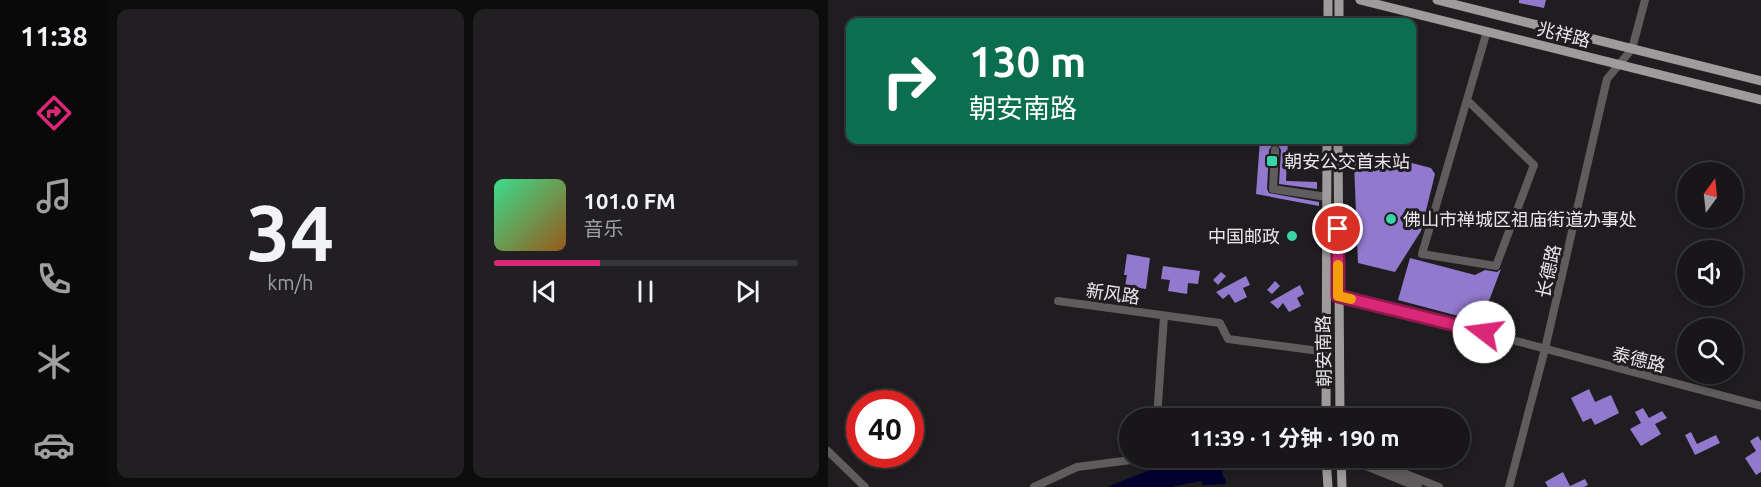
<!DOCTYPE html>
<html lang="zh">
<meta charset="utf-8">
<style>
body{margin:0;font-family:Ubuntu,"Noto Sans SC",sans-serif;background:#211f21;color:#f1f3f6;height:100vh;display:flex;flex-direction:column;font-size:22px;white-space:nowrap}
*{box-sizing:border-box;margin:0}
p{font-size:20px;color:#9f9fa2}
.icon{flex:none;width:33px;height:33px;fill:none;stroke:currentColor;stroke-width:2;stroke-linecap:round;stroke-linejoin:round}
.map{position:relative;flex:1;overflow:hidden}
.side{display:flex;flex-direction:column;gap:9px;padding:9px;background:#0d0c0d;width:720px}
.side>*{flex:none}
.banner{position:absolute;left:18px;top:18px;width:570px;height:126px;border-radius:12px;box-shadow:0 3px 9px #0003,0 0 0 2px #363537;background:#0b6e4f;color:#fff;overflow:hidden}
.needle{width:39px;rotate:15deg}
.buttons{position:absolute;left:849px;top:162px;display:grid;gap:12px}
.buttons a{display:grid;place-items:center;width:66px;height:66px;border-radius:50%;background:#181618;box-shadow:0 3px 9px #0003,0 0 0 2px #363537;font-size:30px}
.speed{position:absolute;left:18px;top:390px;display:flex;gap:12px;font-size:30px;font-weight:700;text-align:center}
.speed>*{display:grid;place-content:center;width:78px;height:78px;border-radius:50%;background:#181618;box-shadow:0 3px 9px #0003,0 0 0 2px #363537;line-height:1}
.speed .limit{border:9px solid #d22;background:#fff;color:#111}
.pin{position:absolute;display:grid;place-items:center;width:51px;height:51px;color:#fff;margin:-26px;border:3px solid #fff;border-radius:50%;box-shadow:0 2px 6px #0007}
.me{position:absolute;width:66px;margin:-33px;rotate:285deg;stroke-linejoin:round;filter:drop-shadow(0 0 4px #0008)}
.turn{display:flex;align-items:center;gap:21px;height:126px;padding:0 24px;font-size:27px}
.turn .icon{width:78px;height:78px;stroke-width:2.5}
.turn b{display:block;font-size:42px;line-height:51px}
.side .widget{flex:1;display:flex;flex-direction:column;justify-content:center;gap:9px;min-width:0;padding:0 21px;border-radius:12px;background:#211f21}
.side .dial{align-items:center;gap:0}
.dial b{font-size:78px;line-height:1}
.song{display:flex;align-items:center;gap:18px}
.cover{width:72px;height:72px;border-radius:9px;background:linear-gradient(135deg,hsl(150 70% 55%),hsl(30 70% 35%))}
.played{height:6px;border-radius:3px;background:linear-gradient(90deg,#db2777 35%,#363537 35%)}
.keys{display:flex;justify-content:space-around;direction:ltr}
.side .tiles{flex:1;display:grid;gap:9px;grid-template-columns:repeat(2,1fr)}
.trip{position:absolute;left:291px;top:408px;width:351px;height:60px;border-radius:30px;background:#181618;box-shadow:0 3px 9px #0003,0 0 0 2px #363537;font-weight:700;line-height:60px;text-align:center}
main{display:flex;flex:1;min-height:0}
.tab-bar{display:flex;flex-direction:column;width:108px;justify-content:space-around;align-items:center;background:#0a090a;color:#9f9fa2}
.tab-bar .icon{width:42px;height:42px}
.tab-bar .current{color:#db2777}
.tab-bar b{font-size:27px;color:#f1f3f6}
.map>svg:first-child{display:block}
.water{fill:#01002f}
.building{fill:#9379ce}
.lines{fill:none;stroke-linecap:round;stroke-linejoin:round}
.minor{stroke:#5e5c5d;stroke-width:8}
.major{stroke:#9f9b9c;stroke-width:9}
.route-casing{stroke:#8e194d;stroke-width:15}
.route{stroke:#db2777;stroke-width:10}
.slow{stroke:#f59e0b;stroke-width:10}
.poi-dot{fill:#36d4a7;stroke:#201d20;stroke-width:2}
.labels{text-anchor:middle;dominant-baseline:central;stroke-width:6;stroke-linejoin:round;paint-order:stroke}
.street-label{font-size:18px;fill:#eae8ea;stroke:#201d20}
.poi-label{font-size:18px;fill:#eae8ea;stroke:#201d20;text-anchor:start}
</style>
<main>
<nav class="tab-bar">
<b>11:38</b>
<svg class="icon current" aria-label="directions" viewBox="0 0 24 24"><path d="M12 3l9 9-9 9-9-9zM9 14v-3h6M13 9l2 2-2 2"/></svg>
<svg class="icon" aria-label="music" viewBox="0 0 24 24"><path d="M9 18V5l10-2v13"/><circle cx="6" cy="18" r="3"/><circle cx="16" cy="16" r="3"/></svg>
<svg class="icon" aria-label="phone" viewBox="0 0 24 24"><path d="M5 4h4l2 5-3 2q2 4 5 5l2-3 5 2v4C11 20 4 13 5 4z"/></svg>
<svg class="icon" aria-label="climate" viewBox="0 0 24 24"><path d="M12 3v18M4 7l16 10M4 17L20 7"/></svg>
<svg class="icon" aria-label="car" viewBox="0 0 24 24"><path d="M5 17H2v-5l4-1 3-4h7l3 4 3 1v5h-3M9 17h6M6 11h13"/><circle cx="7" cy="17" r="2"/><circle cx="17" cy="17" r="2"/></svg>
</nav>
<section class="side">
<div class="tiles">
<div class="widget dial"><b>34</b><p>km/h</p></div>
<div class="widget">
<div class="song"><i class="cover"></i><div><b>101.0 FM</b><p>音乐</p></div></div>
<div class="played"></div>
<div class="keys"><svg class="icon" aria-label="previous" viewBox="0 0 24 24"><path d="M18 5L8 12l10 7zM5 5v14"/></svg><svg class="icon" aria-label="pause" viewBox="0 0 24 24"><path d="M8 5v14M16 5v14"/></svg><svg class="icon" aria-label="next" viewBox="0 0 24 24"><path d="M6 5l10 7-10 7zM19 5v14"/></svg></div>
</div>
</div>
</section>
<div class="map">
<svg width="933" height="487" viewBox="0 0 933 487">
<rect width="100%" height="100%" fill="#201d20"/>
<path class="water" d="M 397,458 L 397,465 L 394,466 L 395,477 L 397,478 L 398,484 L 375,485 L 373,481 L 343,487 L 279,487 L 334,465 L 356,461 L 356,459 Z"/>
<g class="building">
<path d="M 691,0 L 718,0 L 716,8 L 691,3 Z"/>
<path d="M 432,140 L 460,140 L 458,181 L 489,182 L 489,189 L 451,184 L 453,150 L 450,145 L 445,144 L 441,150 L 439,189 L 441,193 L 491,202 L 491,206 L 428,194 Z"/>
<path d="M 542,152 L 603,168 L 607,174 L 593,231 L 567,272 L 530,263 L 526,163 Z"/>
<path d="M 299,254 L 322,258 L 318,289 L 297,286 L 299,275 L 296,275 Z"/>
<path d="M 582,258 L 647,275 L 657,270 L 669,272 L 673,269 L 653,322 L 570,300 Z"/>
<path d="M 335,266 L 372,271 L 370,284 L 360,283 L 359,294 L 340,291 L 342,280 L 333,279 Z"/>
<path d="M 393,272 L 398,276 L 390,285 L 385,280 Z"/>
<path d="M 418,276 L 422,285 L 415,288 L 419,297 L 407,303 L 401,294 L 395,299 L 388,292 Z"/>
<path d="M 447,281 L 452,286 L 444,294 L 439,290 Z"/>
<path d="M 472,285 L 476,294 L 469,298 L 473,306 L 461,312 L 455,303 L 450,309 L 442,302 Z"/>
<path d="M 761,389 L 767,402 L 783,395 L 791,413 L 767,425 L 763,418 L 755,422 L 743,398 Z"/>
<path d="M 815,408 L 821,418 L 834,411 L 839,418 L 827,424 L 833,434 L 813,446 L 802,429 L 813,423 L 807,412 Z"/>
<path d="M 863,432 L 869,444 L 888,435 L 892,443 L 867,455 L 857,435 Z"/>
<path d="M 930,436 L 933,441 L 933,472 L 928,475 L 917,458 L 928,451 L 922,441 Z"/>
<path d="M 735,472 L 742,486 L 757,479 L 760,485 L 756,487 L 720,487 L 717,482 Z"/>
</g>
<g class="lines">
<g class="minor">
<path d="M 639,100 L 706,165 L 668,266 L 594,254 L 659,31"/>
<path d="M 447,150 L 445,189 L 499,197"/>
<path d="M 499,293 L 594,316 L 933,406"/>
<path d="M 230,301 L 392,323 L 400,339 L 499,352"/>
<path d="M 329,418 L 336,316"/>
<path d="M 0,451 L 37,487"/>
<path d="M 518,458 L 590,487"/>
<path d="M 537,458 L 611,487"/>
<path d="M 206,487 L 249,467 L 303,460 L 310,458"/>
<path d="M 681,487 L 717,349 L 779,79 L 804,49 L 817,0"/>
</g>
<g class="major">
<path d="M 532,0 L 933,100"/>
<path d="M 609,0 L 933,81"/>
<path d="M 500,22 L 500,0"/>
<path d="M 511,22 L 511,0"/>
<path d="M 510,140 L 512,418"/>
<path d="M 498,418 L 499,140"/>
<path d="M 498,458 L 500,487"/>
<path d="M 513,458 L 514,487"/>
</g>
</g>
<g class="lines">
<g class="route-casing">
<path id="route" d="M 510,229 L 510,296 L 656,332"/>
</g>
<use href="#route" class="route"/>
<path class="slow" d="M 510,265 L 510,296 L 523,299"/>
</g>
<g class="poi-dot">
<rect x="438" y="155" width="12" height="12" rx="3"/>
<circle cx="563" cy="219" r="6"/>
<circle cx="464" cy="236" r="6"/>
</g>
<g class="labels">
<g class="street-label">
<text transform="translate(736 34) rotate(14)">兆祥路</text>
<text transform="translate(720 271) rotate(-77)">长德路</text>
<text transform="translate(285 293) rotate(8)">新风路</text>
<text transform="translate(495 351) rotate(-91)">朝安南路</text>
<text transform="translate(811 359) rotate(14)">泰德路</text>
</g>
<g class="poi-label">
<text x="456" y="161">朝安公交首末站</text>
<text x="575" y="219">佛山市禅城区祖庙街道办事处</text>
<text x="452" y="236" text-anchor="end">中国邮政</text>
</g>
</g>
</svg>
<div class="buttons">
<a><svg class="needle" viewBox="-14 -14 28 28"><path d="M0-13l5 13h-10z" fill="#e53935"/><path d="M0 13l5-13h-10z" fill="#9f9fa2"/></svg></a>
<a><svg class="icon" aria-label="sound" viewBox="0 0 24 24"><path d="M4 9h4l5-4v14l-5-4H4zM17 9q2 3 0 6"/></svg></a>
<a><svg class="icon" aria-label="search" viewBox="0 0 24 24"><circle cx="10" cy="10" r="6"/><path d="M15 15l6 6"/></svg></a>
</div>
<div class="speed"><div class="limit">40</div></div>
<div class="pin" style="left:510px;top:229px;background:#d93025"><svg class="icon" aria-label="arrive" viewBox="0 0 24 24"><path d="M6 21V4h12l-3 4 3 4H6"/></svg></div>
<svg class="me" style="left:656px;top:332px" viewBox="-20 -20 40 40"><circle r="19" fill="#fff"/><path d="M0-13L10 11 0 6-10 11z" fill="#db2777"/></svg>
<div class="trip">11:39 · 1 分钟 · 190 m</div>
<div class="banner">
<div class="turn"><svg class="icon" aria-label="right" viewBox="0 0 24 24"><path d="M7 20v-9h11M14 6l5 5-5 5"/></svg><div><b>130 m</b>朝安南路</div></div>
</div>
</div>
</main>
